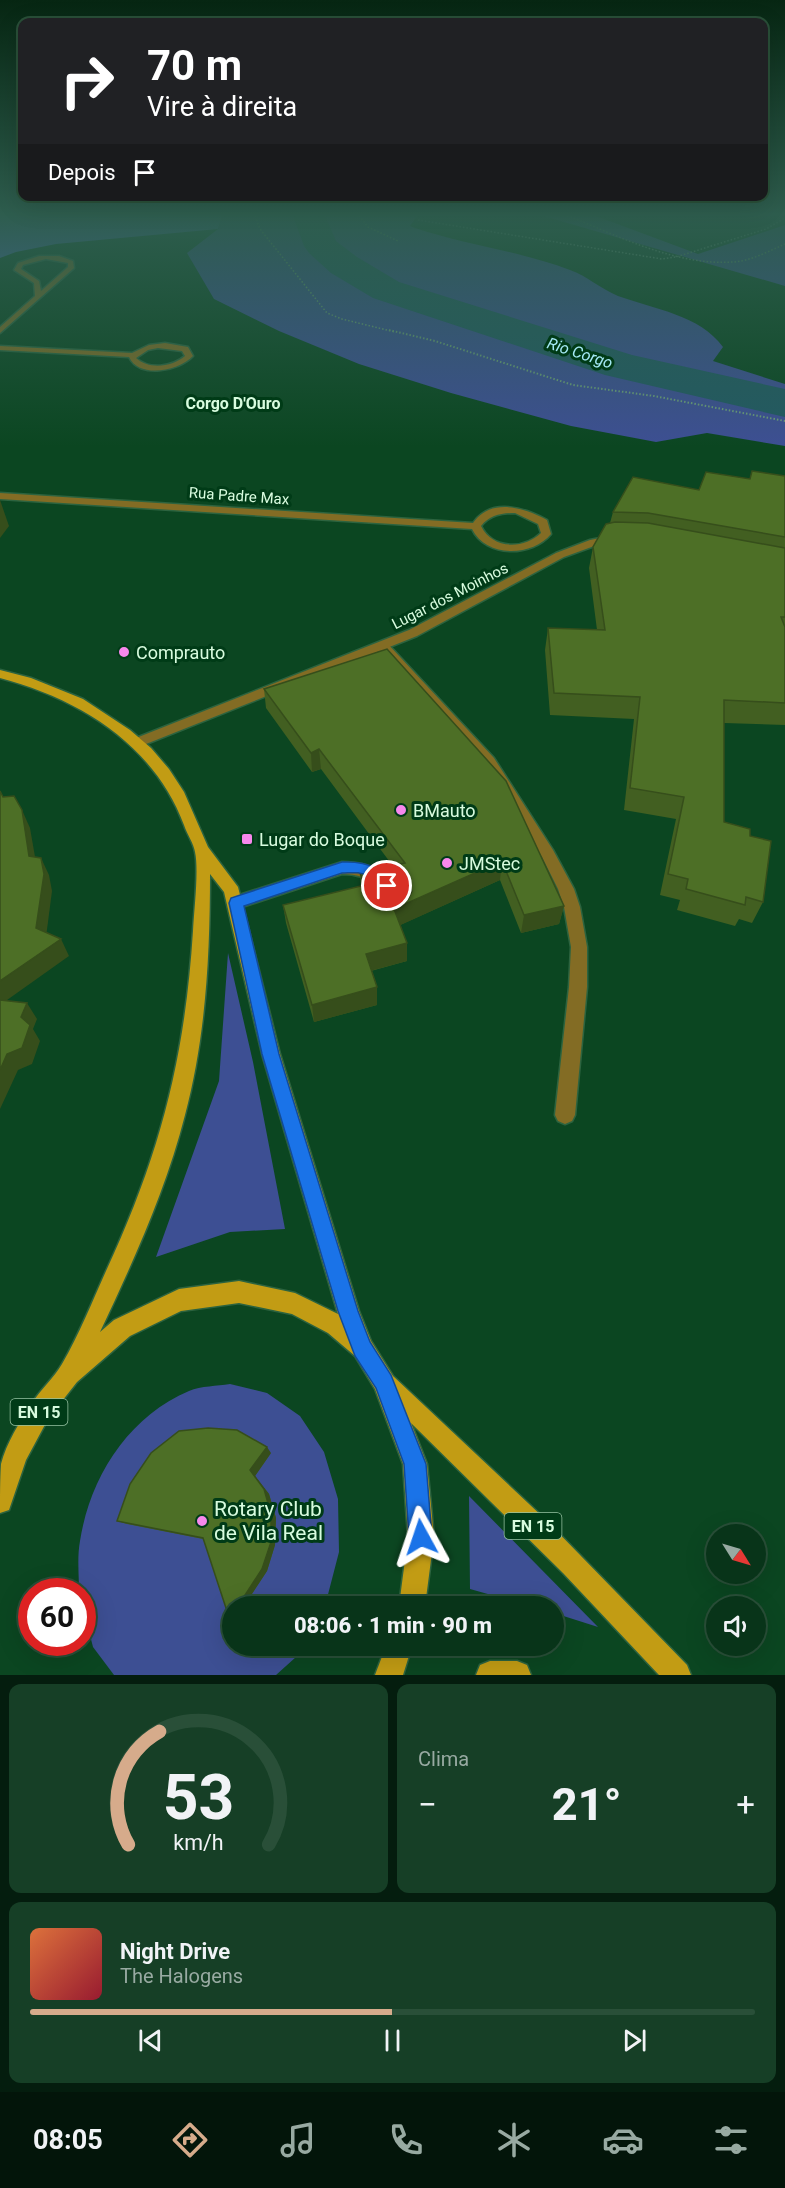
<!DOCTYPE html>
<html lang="pt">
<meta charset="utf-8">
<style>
body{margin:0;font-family:Roboto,sans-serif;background:#163f26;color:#f1f3f6;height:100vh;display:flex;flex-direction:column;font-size:22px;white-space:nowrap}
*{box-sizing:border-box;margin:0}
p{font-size:20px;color:#98aaa2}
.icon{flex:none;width:33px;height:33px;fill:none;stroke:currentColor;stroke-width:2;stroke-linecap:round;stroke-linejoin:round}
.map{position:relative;height:1675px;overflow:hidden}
.panel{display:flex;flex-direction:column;gap:9px;padding:9px;background:#041d0e;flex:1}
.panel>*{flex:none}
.guide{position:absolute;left:18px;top:18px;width:750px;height:183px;border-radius:12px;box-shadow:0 6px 24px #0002,0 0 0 2px #294f38;background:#202124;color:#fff;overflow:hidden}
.needle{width:39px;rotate:127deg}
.buttons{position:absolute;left:706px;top:1524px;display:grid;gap:12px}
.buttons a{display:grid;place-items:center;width:60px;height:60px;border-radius:50%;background:#083419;box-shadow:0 6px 24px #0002,0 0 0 2px #294f38;font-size:30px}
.speed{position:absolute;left:18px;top:1578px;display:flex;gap:12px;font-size:30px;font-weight:700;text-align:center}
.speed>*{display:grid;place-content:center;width:78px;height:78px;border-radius:50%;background:#083419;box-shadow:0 6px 24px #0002,0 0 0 2px #294f38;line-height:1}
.speed .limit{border:9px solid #d22;background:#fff;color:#111}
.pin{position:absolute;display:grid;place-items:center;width:51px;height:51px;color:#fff;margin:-26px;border:3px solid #fff;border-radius:50%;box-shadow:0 2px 6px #0007}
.me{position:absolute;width:66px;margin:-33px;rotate:355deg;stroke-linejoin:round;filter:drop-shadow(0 0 4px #0008)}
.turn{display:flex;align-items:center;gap:21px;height:126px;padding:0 30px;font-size:27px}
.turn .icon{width:78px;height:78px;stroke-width:2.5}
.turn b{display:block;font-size:42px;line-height:51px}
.then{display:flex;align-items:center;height:57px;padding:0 30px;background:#0003;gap:12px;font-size:22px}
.big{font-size:45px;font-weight:800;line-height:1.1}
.panel .tile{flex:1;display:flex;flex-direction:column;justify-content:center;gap:9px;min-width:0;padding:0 21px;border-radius:12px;background:#163f26}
.panel .dial{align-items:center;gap:0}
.dial svg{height:156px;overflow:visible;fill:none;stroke:#294f38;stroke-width:7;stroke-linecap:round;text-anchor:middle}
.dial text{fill:#f1f3f6;stroke:none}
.song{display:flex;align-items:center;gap:18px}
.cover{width:72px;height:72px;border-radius:9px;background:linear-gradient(135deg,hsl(20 70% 55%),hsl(350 70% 35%))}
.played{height:6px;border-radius:3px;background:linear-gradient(90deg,#d6ab8b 50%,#294f38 50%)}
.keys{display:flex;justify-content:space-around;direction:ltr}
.heat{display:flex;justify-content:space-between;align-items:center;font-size:33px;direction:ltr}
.panel .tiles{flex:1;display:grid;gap:9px;grid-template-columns:1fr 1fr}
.tile:last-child{grid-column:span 2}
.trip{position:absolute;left:222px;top:1596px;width:342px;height:60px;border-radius:30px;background:#083419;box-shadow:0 6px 24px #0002,0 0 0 2px #294f38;font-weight:800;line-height:60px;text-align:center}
.dock{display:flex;height:96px;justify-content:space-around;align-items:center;background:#03150a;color:#98aaa2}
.dock .icon{width:42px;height:42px}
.dock .current{color:#d6ab8b}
.dock b{font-size:27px;color:#f1f3f6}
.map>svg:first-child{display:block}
.green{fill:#3d4f93}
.forest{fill:#5269c6}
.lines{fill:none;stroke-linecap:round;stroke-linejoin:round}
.river{fill:#225962;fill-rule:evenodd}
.lane-casing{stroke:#2c633f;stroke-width:3}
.street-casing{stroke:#2c633f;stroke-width:3}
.primary-casing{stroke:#2c633f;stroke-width:3}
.path-far1{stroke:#6c9c7b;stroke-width:1.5;stroke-dasharray:1.5 2;stroke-linecap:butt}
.path{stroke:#6c9c7b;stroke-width:2;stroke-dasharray:1.5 2;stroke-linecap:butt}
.lane{fill:#836c24;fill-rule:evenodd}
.street{fill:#836c24;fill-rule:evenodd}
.primary{fill:#c29c14;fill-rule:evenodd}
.wall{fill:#425f21}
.shaded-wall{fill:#364e1b}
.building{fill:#4d6f26;stroke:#364e1b;stroke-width:1.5}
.route{fill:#1a73e8;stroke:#114b97;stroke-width:1.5}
.poi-dot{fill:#f788ec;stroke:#003b17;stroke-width:2}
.labels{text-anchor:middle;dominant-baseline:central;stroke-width:6;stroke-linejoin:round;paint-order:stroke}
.far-street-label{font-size:15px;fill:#d8fcdf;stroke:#003b17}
.far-water-label{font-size:16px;font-style:italic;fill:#a5e9f6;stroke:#003b17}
.far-neighbourhood-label{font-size:16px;font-weight:bold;fill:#d8fcdf;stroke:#003b17}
.shield{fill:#003b17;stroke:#97c2a3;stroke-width:1.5}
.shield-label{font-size:16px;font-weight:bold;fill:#d8fcdf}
.poi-label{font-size:18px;fill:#d8fcdf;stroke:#003b17;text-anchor:start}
.near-poi-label{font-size:21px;fill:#d8fcdf;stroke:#003b17;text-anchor:start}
</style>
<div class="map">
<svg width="785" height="1675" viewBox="0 0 785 1675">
<rect width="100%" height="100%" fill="#0b4621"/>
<g class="green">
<path d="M 223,213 L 419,213 L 410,226 L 415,228 C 466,245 520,251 570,270 C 587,276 601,289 618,296 C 654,309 700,315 723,347 L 713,361 L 785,384 L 785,446 L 707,433 L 656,442 L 571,426 L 451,393 L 359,364 L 279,331 L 214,299 L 187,253 L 218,229 Z"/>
<path d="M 533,213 L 588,213 L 698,254 L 785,225 L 785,286 Z"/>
<path d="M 228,953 L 253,1062 L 285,1229 L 230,1232 L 156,1257 L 219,1081 Z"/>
<path d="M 230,1384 L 267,1393 L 300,1416 L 324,1452 L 338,1499 L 339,1552 L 325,1606 L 232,1606 L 232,1646 L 302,1646 L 296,1657 L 276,1675 L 114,1675 L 93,1647 L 83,1608 L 82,1592 L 79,1592 C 79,1575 77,1557 80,1541 C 90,1477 128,1417 189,1391 C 201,1386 217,1386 230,1384 Z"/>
<path d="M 469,1496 L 598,1627 L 554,1613 L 554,1606 L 530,1606 L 470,1589 Z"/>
</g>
<path class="forest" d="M 0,213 L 223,213 L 218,229 L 56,244 L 16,252 L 0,258 Z"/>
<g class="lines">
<path class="river" d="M 292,213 L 324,213 L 336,241 L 357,257 L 399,282 L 632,355 L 785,389 L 785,417 L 605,375 L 373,298 L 331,273 L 309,253 L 304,246 Z"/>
<g class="lane-casing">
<g id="lane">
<path d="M 383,642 L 387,643 L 494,758 L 553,850 L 574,889 L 580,907 L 587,947 L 587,987 L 575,1115 L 572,1121 L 565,1124 L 558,1121 L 555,1115 L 569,987 L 571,947 L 564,907 L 558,889 L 542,857 L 484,764 L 379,649 L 377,646 Z"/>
<path d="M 342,862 C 378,862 389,876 407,905 L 409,910 L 407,915 L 401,916 L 395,915 C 381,890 374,874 342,874 L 236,909 L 230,908 L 228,903 L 230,898 Z"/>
</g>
</g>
<g class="street-casing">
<g id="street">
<path d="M 39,256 L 59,256 L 73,261 L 74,268 L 0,333 L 0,327 L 35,296 L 34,283 L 14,270 L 18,263 ZM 46,259 L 68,263 L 68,267 L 41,291 L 39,281 L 21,269 L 23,265 Z"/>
<path d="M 165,343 L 188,347 L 193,356 C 179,371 139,379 129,357 L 0,350 L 0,346 L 132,353 L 149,345 ZM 158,348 L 182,351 L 185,356 C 172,367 149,370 136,358 L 148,350 Z"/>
<path d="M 0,493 L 473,523 C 491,497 525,508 547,520 L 551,534 C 532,557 486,558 472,529 L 0,499 ZM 515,513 L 538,524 L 541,533 C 523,550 492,549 481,526 C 490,515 501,513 515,513 Z"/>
<path d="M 615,535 L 619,536 L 619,540 L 597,545 L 564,557 L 417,636 L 141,746 L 131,746 L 129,743 L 131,740 L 409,630 L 556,553 L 590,540 Z"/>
</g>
</g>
<g class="primary-casing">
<g id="primary">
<path d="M 0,670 L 31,678 L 83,699 L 130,730 L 151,748 L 169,769 L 184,792 L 208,847 L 238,887 L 280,1054 L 359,1311 L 371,1341 L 393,1376 L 545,1519 L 687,1665 L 691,1675 L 659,1675 L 563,1573 L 411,1423 L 427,1464 L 434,1537 L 425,1606 L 399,1606 L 408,1537 L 403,1464 L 375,1389 L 355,1356 L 328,1333 L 292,1314 L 239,1303 L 181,1311 L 130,1336 L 77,1382 L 48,1419 L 26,1460 L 9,1510 L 0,1513 C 0,1498 0,1479 1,1464 C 6,1444 20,1421 32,1403 C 41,1389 54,1378 62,1364 C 79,1335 92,1302 106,1271 C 160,1155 185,1058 193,931 C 194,910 199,870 195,852 C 194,844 187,834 184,825 C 154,745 80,699 0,678 ZM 210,874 L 224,892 L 262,1054 L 338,1314 L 295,1293 L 239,1281 L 179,1289 L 114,1320 L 100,1332 C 133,1262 166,1190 185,1115 C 206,1036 210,954 210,874 Z"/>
<path d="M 386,1646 L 412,1646 L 403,1675 L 375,1675 Z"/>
<path d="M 490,1661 L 517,1661 L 527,1665 L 531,1675 L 476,1675 L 480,1665 Z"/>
</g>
</g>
<g class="path-far1">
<path d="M 254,213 L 260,229 L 327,313 L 342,319 L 395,332"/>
<path d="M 357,213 L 368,227 L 398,241"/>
<path d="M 561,213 C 615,234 673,266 733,262 C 751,261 769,251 785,244"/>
<path d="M 418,220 L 662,259 L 676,257 L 766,229 L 785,218"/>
</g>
<path class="path" d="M 389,330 L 435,341 L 573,385 L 654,396 L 785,421"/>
<use href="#lane" class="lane"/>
<use href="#street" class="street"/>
<use href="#primary" class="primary"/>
</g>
<g class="wall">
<path d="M 785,476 L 785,725 L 724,723 L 724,822 L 750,836 L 763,902 L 752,923 L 739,919 L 735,926 L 677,910 L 680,900 L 660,895 L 676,819 L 624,810 L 634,719 L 550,715 L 545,650 L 548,628 L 597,630 L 589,568 L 593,547 L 610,523 L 613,512 L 699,490 L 750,479 Z"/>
<path d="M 264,689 L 564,906 L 559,924 L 521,933 L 500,880 L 400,925 L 407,961 L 371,971 L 377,1005 L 314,1022 L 286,923 L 283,905 L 361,886 L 360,873 L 393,898 L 404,899 L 395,883 L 395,869 L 321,769 L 312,772 L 266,708 Z"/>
<path d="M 271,1453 L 255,1476 L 269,1494 L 276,1518 L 275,1545 L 267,1571 L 244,1606 L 232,1606 L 203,1539 L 127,1524 L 117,1521 Z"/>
</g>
<g class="shaded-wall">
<path d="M 0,500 L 9,526 L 0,538 Z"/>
<path d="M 319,749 L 321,769 L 312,772 L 311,753 Z"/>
<path d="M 22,810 L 30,828 L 38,874 L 29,856 Z"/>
<path d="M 41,858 L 49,875 L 52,891 L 45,945 L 36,928 Z"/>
<path d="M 502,861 L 500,880 L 394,928 L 394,909 Z"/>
<path d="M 564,906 L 559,924 L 521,933 L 524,915 Z"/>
<path d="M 61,939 L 69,956 L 0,1005 L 0,981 Z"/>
<path d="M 407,943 L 407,961 L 366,972 L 366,954 Z"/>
<path d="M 377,987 L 377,1005 L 314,1022 L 312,1005 Z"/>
<path d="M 27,1003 L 37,1019 L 33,1029 L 40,1041 L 32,1064 L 18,1070 L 0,1109 L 0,1070 Z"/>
<path d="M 267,1447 L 271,1453 L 255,1476 L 269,1494 L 276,1518 L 275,1545 L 267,1571 L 244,1606 L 238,1606 L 250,1470 Z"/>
</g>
<g class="building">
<path d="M 752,471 L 785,476 L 785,537 L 648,513 L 613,512 L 633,477 L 699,490 L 706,472 L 750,479 Z"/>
<path d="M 615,522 L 648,523 L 785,548 L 785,617 L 781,617 L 785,627 L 785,703 L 724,700 L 724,822 L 750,829 L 750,836 L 771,841 L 763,902 L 746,897 L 745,905 L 686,889 L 688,879 L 668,874 L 684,797 L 630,788 L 640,697 L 554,693 L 548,628 L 605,630 L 593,547 L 606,524 Z"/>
<path d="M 387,649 L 506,781 L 564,906 L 524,915 L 502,861 L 394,909 L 407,943 L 366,954 L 377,987 L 312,1005 L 283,905 L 365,885 L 360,873 L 374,869 L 393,898 L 408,899 L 412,891 L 395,865 L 405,863 L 319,749 L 311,753 L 264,689 Z"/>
<path d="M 0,791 L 3,797 L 14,796 L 22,810 L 29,856 L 41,858 L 44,874 L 36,928 L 61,939 L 0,981 Z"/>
<path d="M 0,1000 L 27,1003 L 21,1017 L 30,1025 L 22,1048 L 7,1054 L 0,1070 Z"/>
<path d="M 208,1428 L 237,1430 L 267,1447 L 250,1470 L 264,1489 L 271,1514 L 271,1542 L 262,1569 L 238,1606 L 232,1606 L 232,1608 L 226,1608 L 203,1538 L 117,1521 L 130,1484 L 151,1453 L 179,1431 Z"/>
</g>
<linearGradient id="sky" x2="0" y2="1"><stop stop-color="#062612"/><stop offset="0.48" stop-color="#2e5d4e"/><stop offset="1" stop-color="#2e5d4e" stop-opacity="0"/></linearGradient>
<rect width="785" height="447" fill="url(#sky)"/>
<path class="route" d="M 342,862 C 363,861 383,866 394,886 L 392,890 C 379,894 377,881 367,876 C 360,871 351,873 342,873 L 244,906 L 279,1054 L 358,1311 L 370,1342 L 391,1375 L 426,1464 L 432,1537 L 429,1545 L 421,1548 L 413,1545 L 409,1537 L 404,1464 L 376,1388 L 355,1356 L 338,1311 L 262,1054 L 229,903 L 231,898 Z"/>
<g class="poi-dot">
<circle cx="124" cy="652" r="6"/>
<circle cx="401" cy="810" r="6"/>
<rect x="241" y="833" width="12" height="12" rx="3"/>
<circle cx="447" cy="863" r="6"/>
<circle cx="202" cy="1521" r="6"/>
</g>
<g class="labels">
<g class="far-street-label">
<text transform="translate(239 496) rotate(4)">Rua Padre Max</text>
<text transform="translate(450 596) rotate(-27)">Lugar dos Moinhos</text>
</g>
<g class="far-water-label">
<text transform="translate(580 353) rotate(18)">Rio Corgo</text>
</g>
<g class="far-neighbourhood-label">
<text x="233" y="403">Corgo D'Ouro</text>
</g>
<g class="shield">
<rect x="10.5" y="1399" width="57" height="26" rx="4.5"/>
<rect x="504.5" y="1513" width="57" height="26" rx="4.5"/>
</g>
<g class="shield-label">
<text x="39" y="1412">EN 15</text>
<text x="533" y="1526">EN 15</text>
</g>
<g class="poi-label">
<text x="136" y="652">Comprauto</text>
<text x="413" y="810">BMauto</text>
<text x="259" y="839">Lugar do Boque</text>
<text x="459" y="863">JMStec</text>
</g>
<g class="near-poi-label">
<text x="214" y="1509">Rotary Club<tspan x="214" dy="24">de Vila Real</tspan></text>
</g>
</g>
</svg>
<div class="buttons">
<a><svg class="needle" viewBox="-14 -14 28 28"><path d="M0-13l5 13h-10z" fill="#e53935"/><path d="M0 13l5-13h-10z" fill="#98aaa2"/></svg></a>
<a><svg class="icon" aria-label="sound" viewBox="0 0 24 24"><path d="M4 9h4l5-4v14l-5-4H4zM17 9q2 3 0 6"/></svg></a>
</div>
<div class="speed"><div class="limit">60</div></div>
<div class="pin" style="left:387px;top:886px;background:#d93025"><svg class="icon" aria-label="arrive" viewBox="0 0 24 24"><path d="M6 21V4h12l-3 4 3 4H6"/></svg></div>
<svg class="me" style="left:421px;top:1537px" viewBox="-20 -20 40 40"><path d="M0-17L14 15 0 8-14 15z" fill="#1a73e8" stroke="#fff" stroke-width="4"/></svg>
<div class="trip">08:06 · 1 min · 90 m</div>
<div class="guide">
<div class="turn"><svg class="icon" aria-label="right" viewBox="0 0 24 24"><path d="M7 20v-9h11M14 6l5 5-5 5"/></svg><div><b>70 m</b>Vire à direita</div></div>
<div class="then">Depois<svg class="icon" aria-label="arrive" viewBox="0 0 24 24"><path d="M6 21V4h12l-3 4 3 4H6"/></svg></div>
</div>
</div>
<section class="panel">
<div class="tiles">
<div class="tile dial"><svg viewBox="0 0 100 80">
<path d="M14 69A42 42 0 1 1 86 69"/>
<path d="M14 69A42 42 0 0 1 30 11" stroke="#d6ab8b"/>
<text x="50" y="56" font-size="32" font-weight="700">53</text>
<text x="50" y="72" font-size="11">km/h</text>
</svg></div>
<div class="tile"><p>Clima</p>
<div class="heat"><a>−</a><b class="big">21°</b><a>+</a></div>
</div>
<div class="tile">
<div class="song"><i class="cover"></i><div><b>Night Drive</b><p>The Halogens</p></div></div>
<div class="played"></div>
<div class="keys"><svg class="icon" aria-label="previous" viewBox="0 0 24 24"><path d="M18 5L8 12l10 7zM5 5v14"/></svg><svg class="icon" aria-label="pause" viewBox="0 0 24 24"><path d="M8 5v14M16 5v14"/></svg><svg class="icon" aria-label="next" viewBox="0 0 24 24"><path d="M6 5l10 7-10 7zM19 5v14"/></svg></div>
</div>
</div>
</section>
<nav class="dock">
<b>08:05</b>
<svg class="icon current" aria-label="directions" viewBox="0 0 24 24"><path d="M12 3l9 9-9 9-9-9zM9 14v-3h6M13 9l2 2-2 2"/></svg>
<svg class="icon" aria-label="music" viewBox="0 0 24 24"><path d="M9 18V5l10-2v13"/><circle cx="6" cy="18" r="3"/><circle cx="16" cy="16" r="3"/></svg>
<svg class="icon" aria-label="phone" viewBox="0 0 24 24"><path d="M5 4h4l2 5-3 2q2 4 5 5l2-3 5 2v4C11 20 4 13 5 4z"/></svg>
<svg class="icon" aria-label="climate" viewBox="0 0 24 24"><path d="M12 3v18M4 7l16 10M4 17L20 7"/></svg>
<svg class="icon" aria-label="car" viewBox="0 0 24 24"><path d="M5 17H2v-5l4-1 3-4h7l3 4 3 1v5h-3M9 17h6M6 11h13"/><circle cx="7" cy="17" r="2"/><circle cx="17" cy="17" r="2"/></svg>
<svg class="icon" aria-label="filters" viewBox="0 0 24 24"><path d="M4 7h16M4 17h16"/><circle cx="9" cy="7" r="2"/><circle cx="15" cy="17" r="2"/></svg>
</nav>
